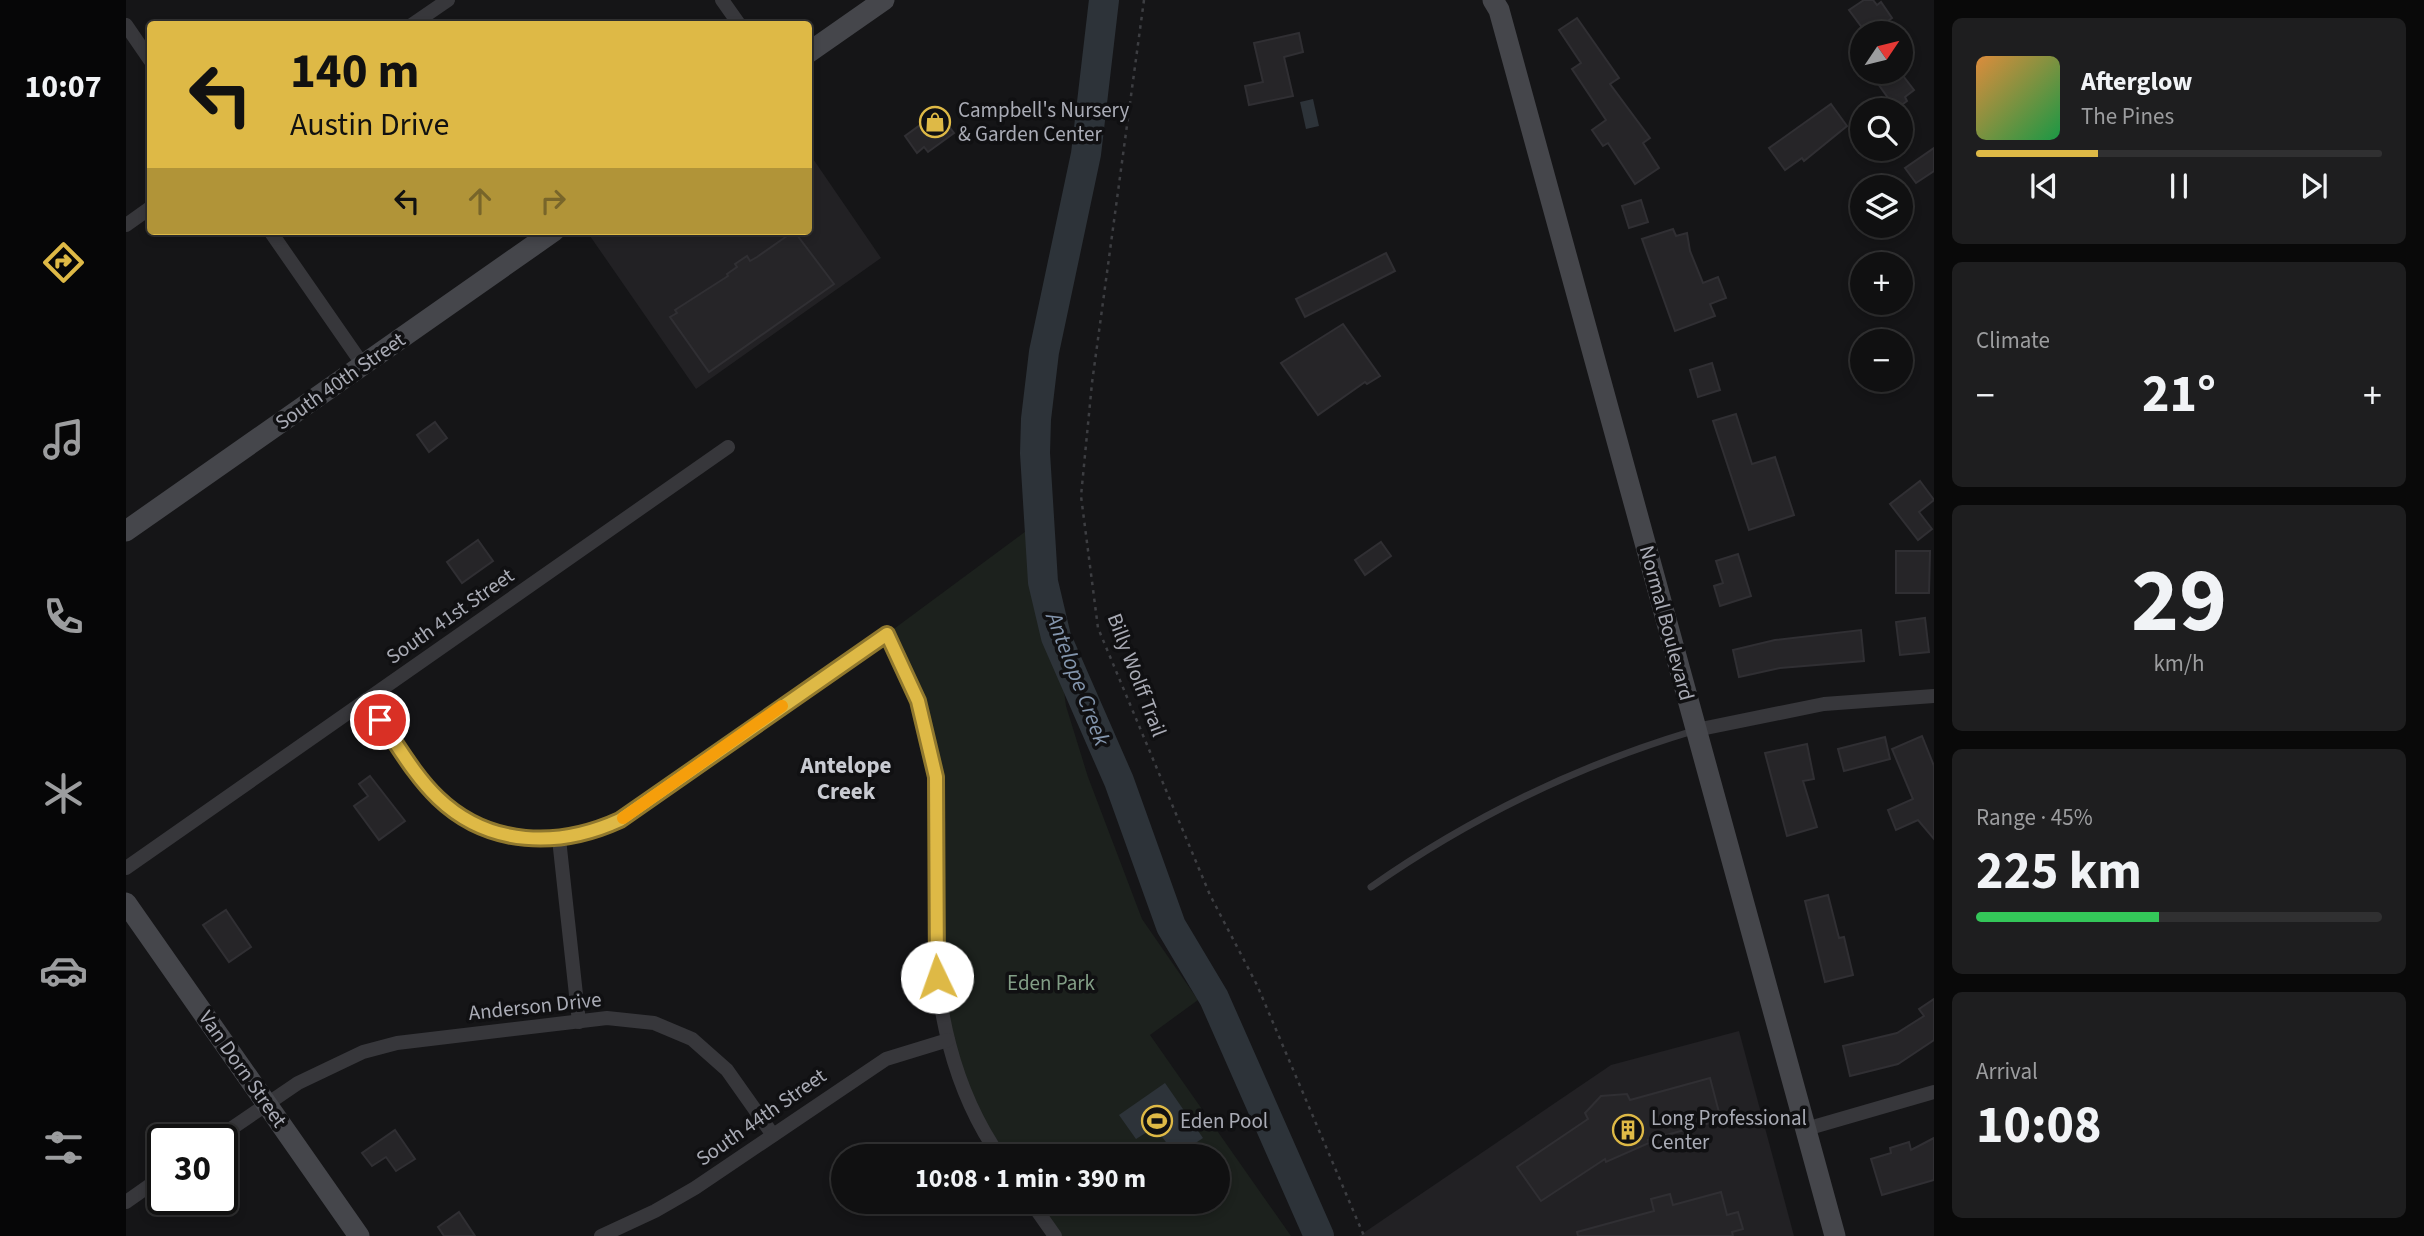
<!DOCTYPE html>
<meta charset="utf-8">
<style>
body{margin:0;font-family:"Source Sans 3",sans-serif;background:#1e1e1f;color:#f1f3f6;height:100vh;display:flex;flex-direction:column;font-size:26px;white-space:nowrap}
*{box-sizing:border-box;margin:0}
p{font-size:23px;color:#9c9d9f}
.icon{flex:none;width:38px;height:38px;fill:none;stroke:currentColor;stroke-width:2;stroke-linecap:round;stroke-linejoin:round}
.map{position:relative;flex:1;overflow:hidden}
.sheet{display:flex;flex-direction:column;gap:18px;padding:18px;background:#090909;width:490px}
.sheet>*{flex:none}
.top-card{position:absolute;left:21px;top:21px;width:665px;height:214px;border-radius:7px;box-shadow:0 4px 10px #0003,0 0 0 2px #303031;background:#deb946;color:#111;overflow:hidden}
.needle{width:46px;rotate:55deg}
.controls{position:absolute;left:1724px;top:21px;display:grid;gap:14px}
.controls a{display:grid;place-items:center;width:63px;height:63px;border-radius:50%;background:#101011;box-shadow:0 4px 10px #0003,0 0 0 2px #303031;font-size:35px}
.speed{position:absolute;left:21px;top:1124px;display:flex;gap:14px;font-size:35px;font-weight:700;text-align:center}
.speed>*{display:grid;place-content:center;width:91px;height:91px;border-radius:50%;background:#101011;box-shadow:0 4px 10px #0003,0 0 0 2px #303031;line-height:1}
.speed .limit{border:4px solid #111;border-radius:10px;background:#fff;color:#111}
.pin{position:absolute;display:grid;place-items:center;width:60px;height:60px;color:#fff;margin:-30px;border:4px solid #fff;border-radius:50%;box-shadow:0 2px 7px #0007}
.me{position:absolute;width:77px;margin:-38px;rotate:357deg;stroke-linejoin:round;filter:drop-shadow(0 0 5px #0008)}
.turn{display:flex;align-items:center;gap:24px;height:147px;padding:0 28px;font-size:32px}
.turn .icon{width:91px;height:91px;stroke-width:2.5}
.turn b{display:block;font-size:49px;line-height:60px}
.lanes{display:flex;align-items:center;height:66px;padding:0 28px;background:#0003;justify-content:center;gap:35px;direction:ltr}
.lanes .off{opacity:.35}
.big{font-size:52px;font-weight:700;line-height:1.1}
.sheet .tile{flex:1;display:flex;flex-direction:column;justify-content:center;gap:10px;min-width:0;padding:0 24px;border-radius:10px;background:#1e1e1f}
.sheet .dial{align-items:center;gap:0}
.dial b{font-size:91px;line-height:1}
.song{display:flex;align-items:center;gap:21px}
.cover{width:84px;height:84px;border-radius:10px;background:linear-gradient(135deg,hsl(30 70% 55%),hsl(140 70% 35%))}
.played{height:7px;border-radius:4px;background:linear-gradient(90deg,#deb946 30%,#303031 30%)}
.keys{display:flex;justify-content:space-around;direction:ltr}
.heat{display:flex;justify-content:space-between;align-items:center;font-size:38px;direction:ltr}
.charge{height:10px;border-radius:5px;background:linear-gradient(90deg,#34c759 45%,#303031 0)}
.trip{position:absolute;left:705px;top:1144px;width:399px;height:70px;border-radius:35px;background:#101011;box-shadow:0 4px 10px #0003,0 0 0 2px #303031;font-weight:700;line-height:70px;text-align:center}
main{display:flex;flex:1;min-height:0}
.tabs{display:flex;flex-direction:column;width:126px;justify-content:space-around;align-items:center;background:#060607;color:#9c9d9f}
.tabs .icon{width:49px;height:49px}
.tabs .selected{color:#deb946}
.tabs b{font-size:32px;color:#f1f3f6}
.map>svg:first-child{display:block}
.built{fill:#222124}
.green{fill:#1c211d}
.water{fill:#2d3339}
.lines{fill:none;stroke-linecap:round;stroke-linejoin:round}
.river{stroke:#2d3339;stroke-width:30}
.building{fill:#262528;stroke:#302f33;stroke-width:2}
.path{stroke:#3d3e42;stroke-width:2.5;stroke-dasharray:3.5 5;stroke-linecap:butt}
.lane{stroke:#37373b;stroke-width:7}
.street{stroke:#37373b;stroke-width:14}
.secondary{stroke:#45464b;stroke-width:21}
.route-casing{stroke:#90782e;stroke-width:18}
.route{stroke:#deb946;stroke-width:12}
.slow{stroke:#f59e0b;stroke-width:12}
.labels{text-anchor:middle;dominant-baseline:central;stroke-width:7;stroke-linejoin:round;paint-order:stroke}
.poi-label{font-size:21px;fill:#a9abb5;stroke:#101012;text-anchor:start}
.street-label{font-size:21px;fill:#a9abb5;stroke:#101012}
.park-label{font-size:21px;fill:#829e86;stroke:#101012}
.water-label{font-size:23px;font-style:italic;fill:#8395ad;stroke:#101012}
.neighbourhood-label{font-size:23px;font-weight:bold;fill:#c9cbd2;stroke:#101012}
</style>
<main>
<nav class="tabs">
<b>10:07</b>
<svg class="icon selected" aria-label="directions" viewBox="0 0 24 24"><path d="M12 3l9 9-9 9-9-9zM9 14v-3h6M13 9l2 2-2 2"/></svg>
<svg class="icon" aria-label="music" viewBox="0 0 24 24"><path d="M9 18V5l10-2v13"/><circle cx="6" cy="18" r="3"/><circle cx="16" cy="16" r="3"/></svg>
<svg class="icon" aria-label="phone" viewBox="0 0 24 24"><path d="M5 4h4l2 5-3 2q2 4 5 5l2-3 5 2v4C11 20 4 13 5 4z"/></svg>
<svg class="icon" aria-label="climate" viewBox="0 0 24 24"><path d="M12 3v18M4 7l16 10M4 17L20 7"/></svg>
<svg class="icon" aria-label="car" viewBox="0 0 24 24"><path d="M5 17H2v-5l4-1 3-4h7l3 4 3 1v5h-3M9 17h6M6 11h13"/><circle cx="7" cy="17" r="2"/><circle cx="17" cy="17" r="2"/></svg>
<svg class="icon" aria-label="filters" viewBox="0 0 24 24"><path d="M4 7h16M4 17h16"/><circle cx="9" cy="7" r="2"/><circle cx="15" cy="17" r="2"/></svg>
</nav>
<div class="map">
<svg width="1808" height="1236" viewBox="0 0 1808 1236">
<rect width="100%" height="100%" fill="#151517"/>
<g class="built">
<path d="M 683,153 L 755,258 L 570,389 L 464,236 L 470,231 L 682,231 Z"/>
<path d="M 1613,1031 L 1668,1236 L 1233,1236 L 1485,1065 Z"/>
</g>
<path class="green" d="M 923,514 L 926,601 L 940,706 L 962,777 L 1016,919 L 1072,1000 L 1024,1035 L 1165,1236 L 929,1236 L 905,1202 L 1092,1202 L 1092,1157 L 874,1157 L 865,1145 L 818,1023 L 810,777 L 761,634 Z"/>
<g class="water">
<path d="M 1187,99 L 1193,126 L 1180,129 L 1174,102 Z"/>
<path d="M 1039,1083 L 1077,1138 L 1050,1156 L 1029,1127 L 1010,1139 L 993,1115 Z"/>
</g>
<g class="lines">
<path class="river" d="M 978,0 L 960,154 L 918,352 L 910,419 L 909,453 L 917,582 L 930,637 L 993,781 L 1045,926 L 1088,998 L 1193,1236"/>
</g>
<g class="building">
<path d="M 1738,0 L 1747,0 L 1751,5 L 1755,2 L 1766,18 L 1745,33 L 1740,33 L 1723,10 Z"/>
<path d="M 1451,18 L 1493,78 L 1484,84 L 1524,138 L 1517,143 L 1533,168 L 1509,184 L 1482,143 L 1477,146 L 1466,130 L 1480,120 L 1446,69 L 1455,63 L 1433,30 Z"/>
<path d="M 1173,33 L 1177,52 L 1158,57 L 1167,96 L 1123,105 L 1119,86 L 1137,82 L 1128,43 Z"/>
<path d="M 1763,72 L 1774,72 L 1788,90 L 1779,97 L 1781,101 L 1770,109 L 1750,81 Z"/>
<path d="M 1705,104 L 1721,126 L 1678,161 L 1676,158 L 1659,170 L 1643,148 Z"/>
<path d="M 812,112 L 828,133 L 802,152 L 798,147 L 791,153 L 779,136 Z"/>
<path d="M 1808,148 L 1808,171 L 1790,183 L 1779,168 Z"/>
<path d="M 1515,200 L 1522,222 L 1503,228 L 1496,206 Z"/>
<path d="M 1547,229 L 1550,236 L 1561,233 L 1564,251 L 1577,283 L 1592,277 L 1600,298 L 1584,304 L 1589,316 L 1549,331 L 1516,239 Z"/>
<path d="M 668,231 L 708,284 L 583,372 L 544,317 L 551,313 L 549,310 L 602,276 L 601,274 L 611,267 L 609,264 L 621,256 L 624,261 L 631,257 Z"/>
<path d="M 1260,253 L 1269,271 L 1179,317 L 1170,299 Z"/>
<path d="M 1217,324 L 1254,376 L 1241,384 L 1239,382 L 1192,415 L 1155,363 Z"/>
<path d="M 1586,363 L 1594,390 L 1572,397 L 1564,370 Z"/>
<path d="M 1610,414 L 1626,464 L 1649,457 L 1668,515 L 1623,530 L 1587,421 Z"/>
<path d="M 309,422 L 321,438 L 303,452 L 291,435 Z"/>
<path d="M 1794,481 L 1808,500 L 1793,512 L 1806,529 L 1792,540 L 1764,504 Z"/>
<path d="M 352,540 L 367,561 L 336,583 L 321,562 Z"/>
<path d="M 1255,542 L 1265,556 L 1239,575 L 1229,560 Z"/>
<path d="M 1770,551 L 1804,551 L 1803,593 L 1770,593 Z"/>
<path d="M 1612,554 L 1625,596 L 1594,606 L 1588,586 L 1597,583 L 1590,561 Z"/>
<path d="M 1799,618 L 1803,652 L 1774,655 L 1770,622 Z"/>
<path d="M 1735,630 L 1738,661 L 1654,668 L 1613,677 L 1607,650 L 1649,640 Z"/>
<path d="M 1796,736 L 1808,766 L 1808,839 L 1792,820 L 1770,830 L 1762,810 L 1787,799 L 1766,749 Z"/>
<path d="M 1759,737 L 1764,759 L 1718,771 L 1712,749 Z"/>
<path d="M 1681,744 L 1688,779 L 1677,781 L 1691,827 L 1661,836 L 1639,753 Z"/>
<path d="M 244,776 L 279,821 L 253,840 L 228,806 L 242,796 L 233,784 Z"/>
<path d="M 1702,895 L 1713,938 L 1718,937 L 1727,975 L 1699,982 L 1679,901 Z"/>
<path d="M 100,910 L 125,947 L 103,962 L 77,925 Z"/>
<path d="M 1808,999 L 1808,1040 L 1772,1064 L 1724,1076 L 1717,1046 L 1771,1033 L 1798,1016 L 1793,1009 Z"/>
<path d="M 1584,1078 L 1595,1120 L 1522,1140 L 1523,1143 L 1480,1162 L 1479,1159 L 1415,1201 L 1391,1167 L 1462,1119 L 1459,1113 L 1475,1096 L 1501,1094 L 1504,1100 Z"/>
<path d="M 269,1130 L 289,1159 L 270,1171 L 260,1157 L 246,1166 L 236,1153 Z"/>
<path d="M 1808,1138 L 1808,1180 L 1756,1195 L 1745,1159 L 1765,1153 L 1764,1148 L 1783,1142 L 1785,1150 Z"/>
<path d="M 1595,1192 L 1601,1215 L 1612,1212 L 1617,1229 L 1606,1232 L 1607,1236 L 1452,1236 L 1451,1232 L 1528,1211 L 1525,1199 L 1544,1194 L 1547,1205 Z"/>
<path d="M 333,1212 L 349,1236 L 318,1236 L 312,1227 Z"/>
</g>
<g class="lines">
<path class="path" d="M 1018,0 L 966,383 L 955,496 L 972,628 L 1084,895 L 1131,985 L 1238,1236"/>
<path class="lane" d="M 1245,887 C 1345,817 1450,766 1567,731"/>
<g class="street">
<path d="M 596,0 L 613,24"/>
<path d="M 287,24 L 322,0"/>
<path d="M 0,25 L 24,60"/>
<path d="M 0,225 L 24,208"/>
<path d="M 144,231 L 237,365"/>
<path d="M 240,700 C 263,733 284,772 314,799 C 366,846 433,848 494,820 L 760,634 C 784,679 802,723 809,774 C 816,823 809,874 809,924 C 808,1004 827,1090 874,1157"/>
<path d="M 1570,730 L 1698,704 L 1808,696"/>
<path d="M 433,839 L 453,1022"/>
<path d="M 0,868 L 602,447"/>
<path d="M 1680,1129 L 1808,1092"/>
<path d="M 90,1139 L 172,1083 L 237,1052 L 271,1043 L 481,1018 L 528,1023 L 566,1039 L 601,1070 L 647,1135"/>
<path d="M 0,1202 L 37,1176"/>
<path d="M 905,1202 L 929,1236"/>
<path d="M 475,1236 L 529,1211 L 569,1188 L 760,1059 L 822,1040"/>
</g>
<g class="secondary">
<path d="M 1367,0 L 1373,10 L 1709,1236"/>
<path d="M 682,53 L 758,0"/>
<path d="M 0,531 L 428,231"/>
<path d="M 0,903 L 233,1236"/>
</g>
</g>
<g class="lines">
<g class="route-casing">
<path id="route" d="M 254,720 C 272,746 289,776 312,798 C 363,847 433,848 494,820 L 761,634 L 792,701 L 810,777 L 811,977"/>
</g>
<use href="#route" class="route"/>
<path class="slow" d="M 497,818 L 656,706"/>
</g>
<defs>
<g id="shop-ring" transform="scale(1.575)"><circle r="9.5" fill="#101012" stroke="#deb946" stroke-width="1.5"/><path d="M-5-2.5h2.3a2.7 3.5 0 0 1 5.4 0H5L5.5 6h-11ZM-1.5-2.5h3a1.5 2.3 0 0 0-3 0Z" fill="#deb946"/></g>
<g id="stadium-ring" transform="scale(1.575)"><circle r="9.5" fill="#101012" stroke="#deb946" stroke-width="1.5"/><path d="M0-5a6.5 5 0 1 0 0 10a6.5 5 0 1 0 0-10ZM-3.5-1.8h7v3.6h-7Z" fill="#deb946"/></g>
<g id="building-ring" transform="scale(1.575)"><circle r="9.5" fill="#101012" stroke="#deb946" stroke-width="1.5"/><path d="M-4-6H4V6H1V3H-1V6H-4ZM-2.5-4.3h1.7v1.8h-1.7ZM.8-4.3h1.7v1.8H.8ZM-2.5-1h1.7V.8h-1.7ZM.8-1h1.7V.8H.8Z" fill="#deb946"/></g>
</defs>
<g fill-rule="evenodd">
<use href="#shop-ring" x="809" y="122"/>
<use href="#stadium-ring" x="1031" y="1121"/>
<use href="#building-ring" x="1502" y="1130"/>
</g>
<g class="labels">
<g class="poi-label">
<text x="832" y="110">Campbell's Nursery<tspan x="832" dy="24">&amp; Garden Center</tspan></text>
<text x="1525" y="1118">Long Professional<tspan x="1525" dy="24">Center</tspan></text>
<text x="1054" y="1121">Eden Pool</text>
</g>
<g class="street-label">
<text transform="translate(214 381) rotate(-35)">South 40th Street</text>
<text transform="translate(324 616) rotate(-35)">South 41st Street</text>
<text transform="translate(1541 623) rotate(75)">Normal Boulevard</text>
<text transform="translate(1011 675) rotate(69)">Billy Wolff Trail</text>
<text transform="translate(409 1006) rotate(-6)">Anderson Drive</text>
<text transform="translate(117 1069) rotate(55)">Van Dorn Street</text>
<text transform="translate(635 1117) rotate(-35)">South 44th Street</text>
</g>
<g class="park-label">
<text x="925" y="983">Eden Park</text>
</g>
<g class="water-label">
<text transform="translate(952 679) rotate(69)">Antelope Creek</text>
</g>
<g class="neighbourhood-label">
<text x="720" y="765">Antelope<tspan x="720" dy="26">Creek</tspan></text>
</g>
</g>
</svg>
<div class="controls">
<a><svg class="needle" viewBox="-14 -14 28 28"><path d="M0-13l5 13h-10z" fill="#e53935"/><path d="M0 13l5-13h-10z" fill="#9c9d9f"/></svg></a>
<a><svg class="icon" aria-label="search" viewBox="0 0 24 24"><circle cx="10" cy="10" r="6"/><path d="M15 15l6 6"/></svg></a>
<a><svg class="icon" aria-label="layers" viewBox="0 0 24 24"><path d="M12 4l9 5-9 5-9-5zM3 14l9 5 9-5"/></svg></a>
<a>+</a>
<a>−</a>
</div>
<div class="speed"><div class="limit">30</div></div>
<div class="pin" style="left:254px;top:720px;background:#d93025"><svg class="icon" aria-label="arrive" viewBox="0 0 24 24"><path d="M6 21V4h12l-3 4 3 4H6"/></svg></div>
<svg class="me" style="left:811px;top:977px" viewBox="-20 -20 40 40"><circle r="19" fill="#fff"/><path d="M0-13L10 11 0 6-10 11z" fill="#deb946"/></svg>
<div class="trip">10:08 · 1 min · 390 m</div>
<div class="top-card">
<div class="turn"><svg class="icon" aria-label="left" viewBox="0 0 24 24"><path d="M17 20v-9H6M10 6l-5 5 5 5"/></svg><div><b>140 m</b>Austin Drive</div></div>
<div class="lanes"><svg class="icon" aria-label="left" viewBox="0 0 24 24"><path d="M17 20v-9H6M10 6l-5 5 5 5"/></svg><svg class="icon off" aria-label="ahead" viewBox="0 0 24 24"><path d="M12 20V5M6 11l6-6 6 6"/></svg><svg class="icon off" aria-label="right" viewBox="0 0 24 24"><path d="M7 20v-9h11M14 6l5 5-5 5"/></svg></div>
</div>
</div>
<section class="sheet">
<div class="tile">
<div class="song"><i class="cover"></i><div><b>Afterglow</b><p>The Pines</p></div></div>
<div class="played"></div>
<div class="keys"><svg class="icon" aria-label="previous" viewBox="0 0 24 24"><path d="M18 5L8 12l10 7zM5 5v14"/></svg><svg class="icon" aria-label="pause" viewBox="0 0 24 24"><path d="M8 5v14M16 5v14"/></svg><svg class="icon" aria-label="next" viewBox="0 0 24 24"><path d="M6 5l10 7-10 7zM19 5v14"/></svg></div>
</div>
<div class="tile"><p>Climate</p>
<div class="heat"><a>−</a><b class="big">21°</b><a>+</a></div>
</div>
<div class="tile dial"><b>29</b><p>km/h</p></div>
<div class="tile"><p>Range · 45%</p><b class="big">225 km</b><div class="charge"></div></div>
<div class="tile"><p>Arrival</p><b class="big">10:08</b></div>
</section>
</main>
